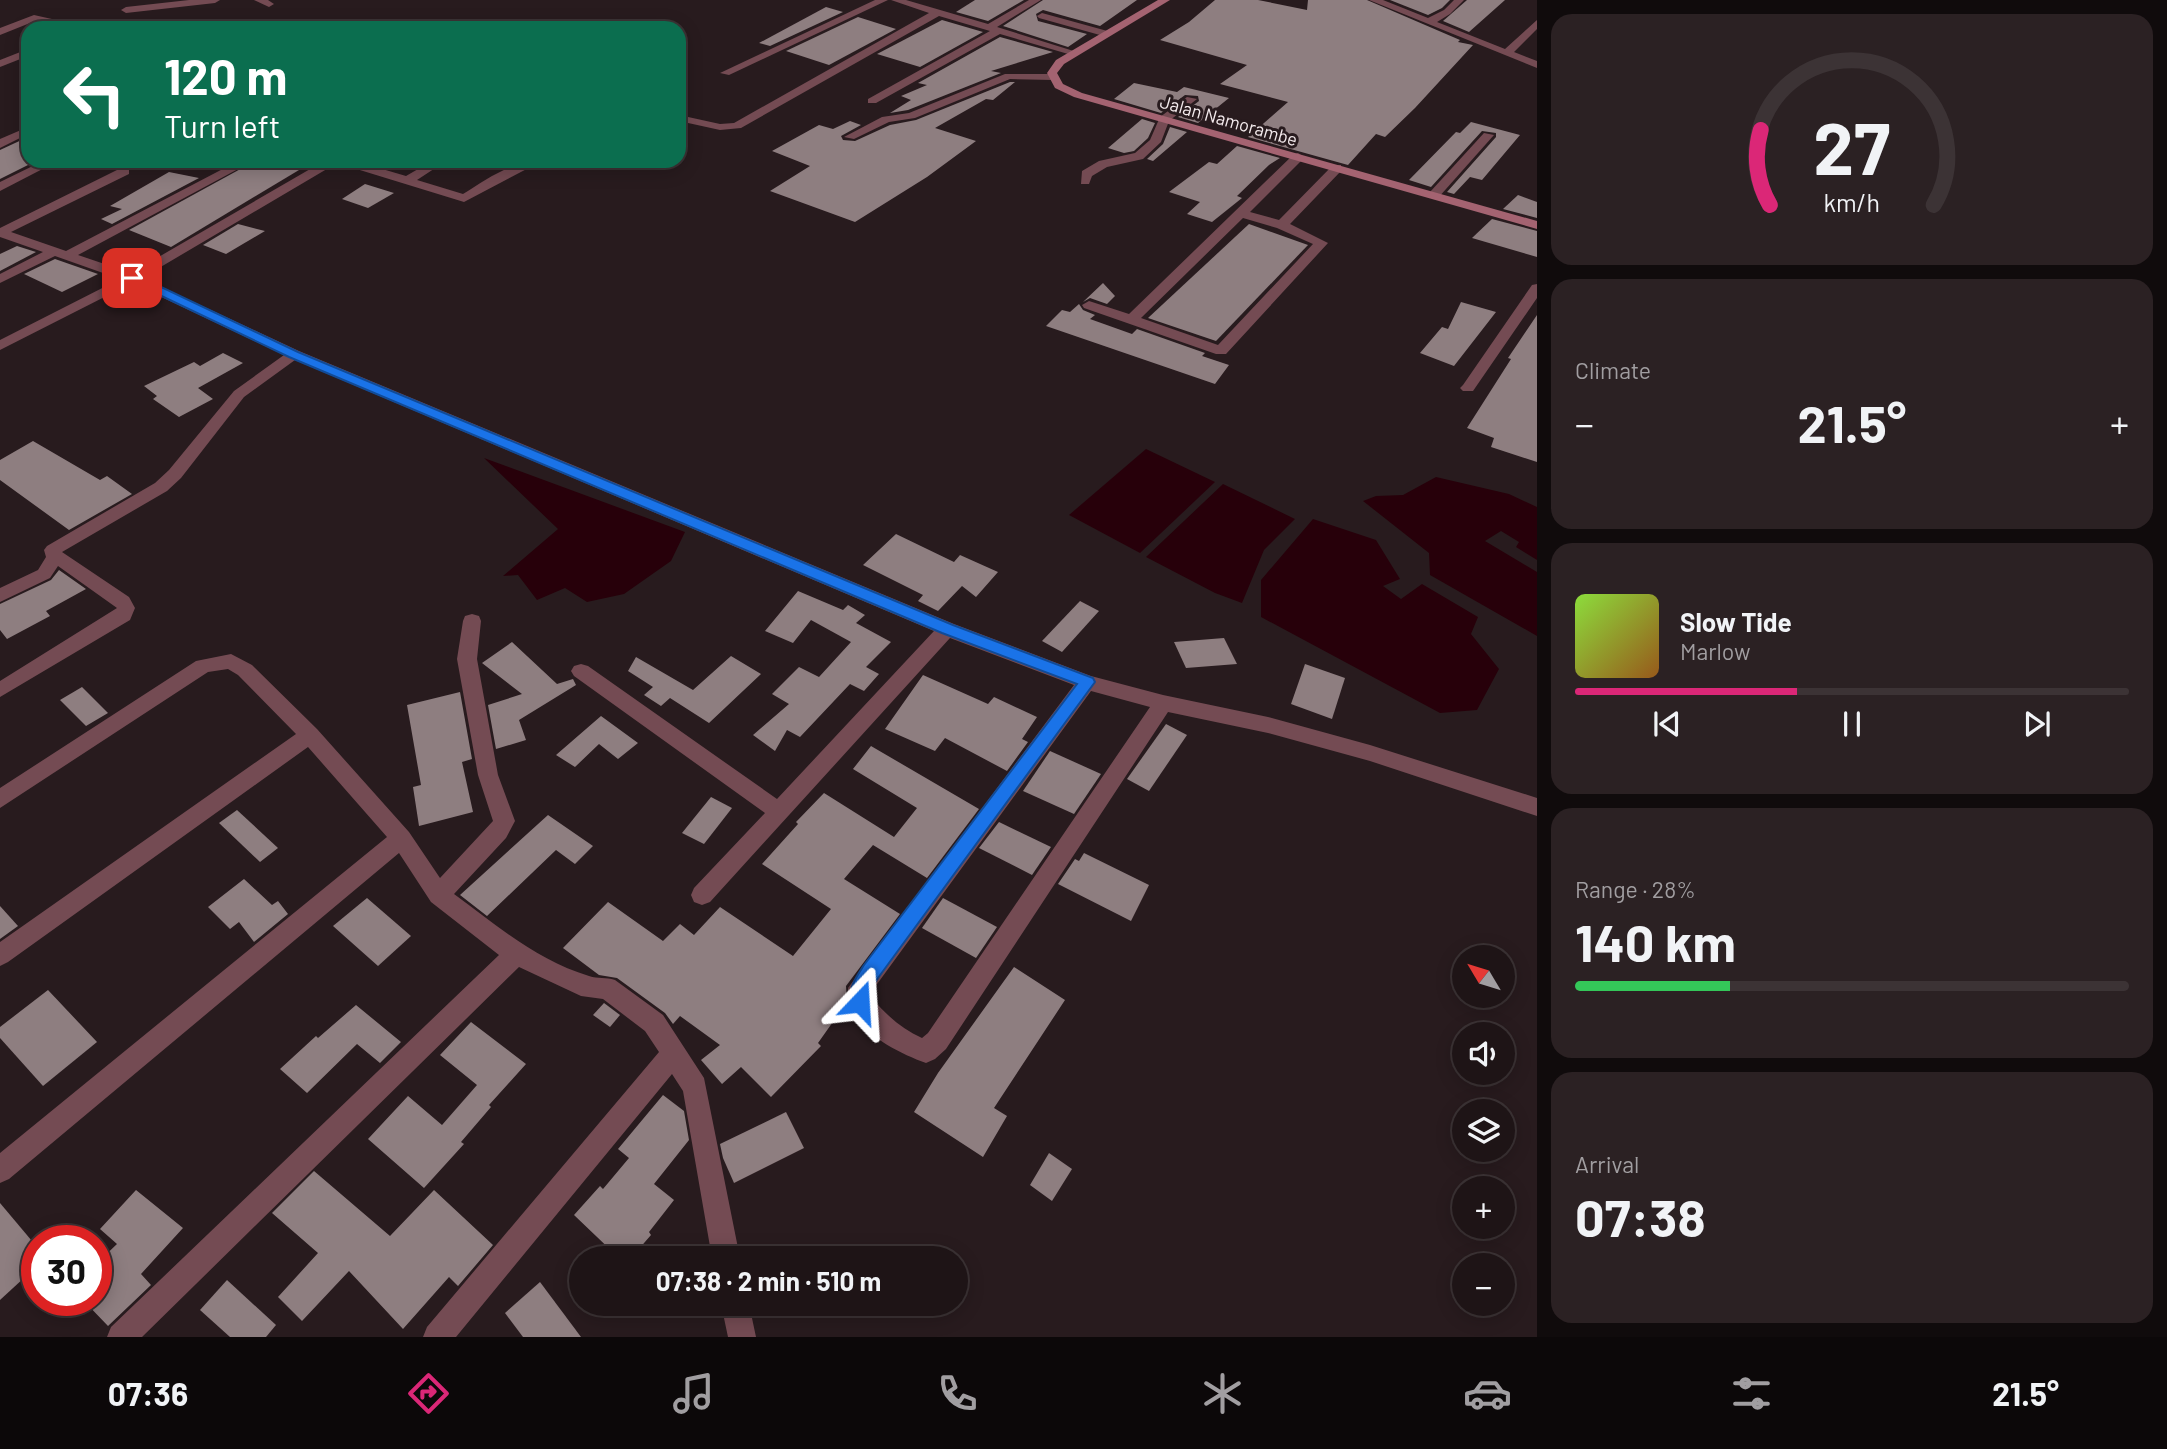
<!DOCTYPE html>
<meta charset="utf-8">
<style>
body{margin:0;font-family:Barlow,sans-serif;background:#2b2123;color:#f1f3f6;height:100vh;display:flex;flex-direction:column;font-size:26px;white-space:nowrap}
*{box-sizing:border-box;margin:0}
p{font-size:23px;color:#a19ea1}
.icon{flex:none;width:38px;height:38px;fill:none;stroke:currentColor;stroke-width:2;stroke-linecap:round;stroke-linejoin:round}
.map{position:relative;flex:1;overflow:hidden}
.side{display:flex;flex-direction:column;gap:14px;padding:14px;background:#100b0c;width:630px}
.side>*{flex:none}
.banner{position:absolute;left:21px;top:21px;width:665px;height:147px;border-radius:21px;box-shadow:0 4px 18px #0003,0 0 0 2px #3c3335;background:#0b6e4f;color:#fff;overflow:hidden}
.needle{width:46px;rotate:308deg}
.controls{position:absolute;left:1452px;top:945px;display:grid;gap:14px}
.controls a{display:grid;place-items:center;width:63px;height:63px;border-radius:50%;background:#1e1416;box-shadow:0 4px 18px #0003,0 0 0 2px #3c3335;font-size:35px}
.speed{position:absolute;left:21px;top:1225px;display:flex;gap:14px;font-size:35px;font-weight:700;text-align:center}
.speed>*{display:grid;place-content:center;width:91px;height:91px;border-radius:50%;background:#1e1416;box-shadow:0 4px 18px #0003,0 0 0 2px #3c3335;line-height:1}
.speed .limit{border:10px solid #d22;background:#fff;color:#111}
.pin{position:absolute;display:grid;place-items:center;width:60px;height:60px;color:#fff;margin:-30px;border-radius:14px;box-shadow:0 4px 10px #0006}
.me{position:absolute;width:77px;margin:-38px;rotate:20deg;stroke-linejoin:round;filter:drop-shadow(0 0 5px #0008)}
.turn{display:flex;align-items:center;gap:24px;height:147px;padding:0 28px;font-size:32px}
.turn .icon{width:91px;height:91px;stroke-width:2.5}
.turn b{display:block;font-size:49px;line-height:60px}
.big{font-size:52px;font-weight:700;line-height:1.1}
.side .card{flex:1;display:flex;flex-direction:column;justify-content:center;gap:10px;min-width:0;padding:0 24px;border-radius:21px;background:#2b2123}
.side .dial{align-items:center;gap:0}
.dial svg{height:182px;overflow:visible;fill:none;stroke:#3c3335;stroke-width:7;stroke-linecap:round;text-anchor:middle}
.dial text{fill:#f1f3f6;stroke:none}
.song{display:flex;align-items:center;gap:21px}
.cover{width:84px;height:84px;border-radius:10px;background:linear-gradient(135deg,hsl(90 70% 55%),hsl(30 70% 35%))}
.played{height:7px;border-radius:4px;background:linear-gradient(90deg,#db2777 40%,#3c3335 40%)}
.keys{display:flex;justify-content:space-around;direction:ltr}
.heat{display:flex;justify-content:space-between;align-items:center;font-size:38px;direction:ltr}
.charge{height:10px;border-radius:5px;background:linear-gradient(90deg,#34c759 28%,#3c3335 0)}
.trip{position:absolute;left:569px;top:1246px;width:399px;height:70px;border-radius:35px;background:#1e1416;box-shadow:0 4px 18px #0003,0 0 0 2px #3c3335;font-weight:700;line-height:70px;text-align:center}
.tabs{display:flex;height:112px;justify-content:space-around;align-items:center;background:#0c0809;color:#a19ea1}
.tabs .icon{width:49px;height:49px}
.tabs .current{color:#db2777}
.tabs b{font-size:32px;color:#f1f3f6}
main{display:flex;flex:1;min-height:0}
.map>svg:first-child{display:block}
.water{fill:#27000a}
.building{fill:#8e7e80}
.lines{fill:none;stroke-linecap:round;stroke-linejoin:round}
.minor{fill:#744b53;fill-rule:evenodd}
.secondary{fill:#a46371;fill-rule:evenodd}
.route{fill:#1a73e8;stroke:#114b97;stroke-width:2}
.labels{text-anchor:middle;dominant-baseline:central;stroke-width:6;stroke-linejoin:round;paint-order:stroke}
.far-street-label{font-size:18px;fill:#f4ebed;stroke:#281b1e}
</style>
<main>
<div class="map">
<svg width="1537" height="1337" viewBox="0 0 1537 1337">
<rect width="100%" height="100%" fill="#281b1e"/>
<g class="water">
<path d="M 1146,449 L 1215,482 L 1140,553 L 1069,515 Z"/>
<path d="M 484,458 L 685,532 L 671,561 L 624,594 L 587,602 L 565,588 L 537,600 L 518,575 L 503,576 L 558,529 Z"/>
<path d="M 1436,477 L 1509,494 L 1537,507 L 1537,560 L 1516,547 L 1519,542 L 1501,531 L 1485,541 L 1537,572 L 1537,636 L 1430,575 L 1429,553 L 1363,501 L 1376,496 L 1403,495 Z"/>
<path d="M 1223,484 L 1295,519 L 1264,550 L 1242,603 L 1215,593 L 1146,557 Z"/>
<path d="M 1313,519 L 1376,540 L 1400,579 L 1383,586 L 1401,599 L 1422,584 L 1478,617 L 1471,634 L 1499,669 L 1477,710 L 1440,713 L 1261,617 L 1261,580 Z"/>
</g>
<g class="building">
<path d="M 975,0 L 1024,0 L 988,21 L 956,12 Z"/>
<path d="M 1043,0 L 1137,0 L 1100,26 L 1043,10 L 1036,14 L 1038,21 L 1087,34 L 1068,47 L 1003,26 Z"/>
<path d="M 1215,0 L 1258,0 L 1307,10 L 1308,0 L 1367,0 L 1460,40 L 1458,42 L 1473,45 L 1415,108 L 1385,137 L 1376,134 L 1348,165 L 1248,137 L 1288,102 L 1220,84 L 1247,65 L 1160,40 L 1189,22 Z"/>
<path d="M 1390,0 L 1450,0 L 1442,8 L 1428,15 Z"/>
<path d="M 1467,0 L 1505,0 L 1469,32 L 1443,21 Z"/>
<path d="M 826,7 L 843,12 L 770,46 L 759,43 Z"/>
<path d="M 858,17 L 896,29 L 829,65 L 786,51 Z"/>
<path d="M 942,20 L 983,32 L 920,67 L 877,54 Z"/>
<path d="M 1000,37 L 1053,52 L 991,71 L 1001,73 L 908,110 L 890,113 L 911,100 L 901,96 L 927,85 L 918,83 Z"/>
<path d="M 1010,82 L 1015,82 L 993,100 L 986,99 L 935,128 L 976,141 L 927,177 L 855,222 L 770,191 L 810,166 L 772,151 L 819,125 L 833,129 L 850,121 L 861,125 L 841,136 L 843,140 L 855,141 L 890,125 L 916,120 Z"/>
<path d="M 1134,83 L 1177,92 L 1184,87 L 1229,98 L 1198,123 L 1178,117 L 1199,101 L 1198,96 L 1185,95 L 1161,113 L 1114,99 Z"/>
<path d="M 1142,119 L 1155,123 L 1148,138 L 1134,151 L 1124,153 L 1108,148 Z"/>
<path d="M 1471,122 L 1520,135 L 1482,180 L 1470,177 L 1454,194 L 1447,192 L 1496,137 L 1496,133 L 1482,131 L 1431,187 L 1409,180 L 1456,132 L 1460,133 Z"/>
<path d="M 1170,127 L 1187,132 L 1153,161 L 1147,159 L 1163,144 Z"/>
<path d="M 28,137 L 28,165 L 0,179 L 0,150 Z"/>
<path d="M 1237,146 L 1280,158 L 1269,165 L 1237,196 L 1242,198 L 1212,222 L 1187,214 L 1200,202 L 1169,192 L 1209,162 L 1217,164 Z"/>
<path d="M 255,161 L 270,161 L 299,170 L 171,247 L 129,230 Z"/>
<path d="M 169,172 L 199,178 L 112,224 L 101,219 L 122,209 L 110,206 Z"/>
<path d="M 365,184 L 394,193 L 368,208 L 342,199 Z"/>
<path d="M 1518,195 L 1537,202 L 1537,218 L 1503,209 Z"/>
<path d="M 1492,219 L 1537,231 L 1537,257 L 1472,238 Z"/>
<path d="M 238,224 L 265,231 L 226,254 L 203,245 Z"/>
<path d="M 1249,224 L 1308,245 L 1216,341 L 1148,318 Z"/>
<path d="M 17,246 L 36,252 L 0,271 L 0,254 Z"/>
<path d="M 55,259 L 98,274 L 62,292 L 24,274 Z"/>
<path d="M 1103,283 L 1115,296 L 1107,304 L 1090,298 L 1083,302 Z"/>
<path d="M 1461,302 L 1496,312 L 1454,366 L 1420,353 L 1442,327 L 1448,329 Z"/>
<path d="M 1079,304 L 1083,310 L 1095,315 L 1090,319 L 1132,334 L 1137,329 L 1205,353 L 1202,356 L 1229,365 L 1215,384 L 1046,326 L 1062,310 L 1070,312 Z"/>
<path d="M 1537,315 L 1537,462 L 1491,447 L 1494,438 L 1467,428 L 1511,359 L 1508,358 Z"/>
<path d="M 223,353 L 243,363 L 198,388 L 213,399 L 179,417 L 153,399 L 157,396 L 144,386 L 194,362 L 200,366 Z"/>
<path d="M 33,441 L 100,480 L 107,476 L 132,494 L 69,530 L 0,480 L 0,460 Z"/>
<path d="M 896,534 L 954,562 L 960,555 L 998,572 L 976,597 L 962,586 L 938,611 L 918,601 L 923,595 L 863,565 Z"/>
<path d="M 59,570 L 86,589 L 46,611 L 50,616 L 7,639 L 0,630 L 0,604 L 51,580 Z"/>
<path d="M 798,591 L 843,610 L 848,605 L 865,615 L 856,623 L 891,642 L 866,667 L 879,674 L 864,691 L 850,684 L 800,737 L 787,730 L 775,751 L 753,735 L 789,704 L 772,694 L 799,667 L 819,677 L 851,642 L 811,620 L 793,643 L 765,631 Z"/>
<path d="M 1080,601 L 1099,611 L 1062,652 L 1042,641 Z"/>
<path d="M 1224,638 L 1237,664 L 1186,668 L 1174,642 Z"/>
<path d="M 512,642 L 557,684 L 573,679 L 576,685 L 519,720 L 526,740 L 496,749 L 488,705 L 522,694 L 482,663 Z"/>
<path d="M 731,656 L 761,674 L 709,723 L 670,698 L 661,706 L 644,695 L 653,687 L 628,671 L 636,657 L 693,690 Z"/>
<path d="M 1305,664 L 1345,678 L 1332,719 L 1291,704 Z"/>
<path d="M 923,675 L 988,704 L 994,697 L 1037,717 L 1022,739 L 1028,742 L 1007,771 L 945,738 L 935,751 L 885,729 Z"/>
<path d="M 82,687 L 108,713 L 86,726 L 60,700 Z"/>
<path d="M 460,692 L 472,759 L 462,762 L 473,812 L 419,826 L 413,787 L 421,785 L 407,705 Z"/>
<path d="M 601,716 L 638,743 L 618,759 L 599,744 L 575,767 L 556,755 Z"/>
<path d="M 1166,724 L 1187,735 L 1149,791 L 1127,779 Z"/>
<path d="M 871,746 L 979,809 L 927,878 L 873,845 L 844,879 L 900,914 L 846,986 L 847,1002 L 818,1043 L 821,1046 L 771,1097 L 741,1067 L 722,1084 L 701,1060 L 720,1045 L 680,1016 L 673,1024 L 665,1013 L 617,978 L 599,975 L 563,948 L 608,902 L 663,941 L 680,924 L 694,935 L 720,907 L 793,956 L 831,909 L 762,864 L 798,824 L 796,822 L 824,793 L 894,837 L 917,808 L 853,769 Z"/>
<path d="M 1050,751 L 1101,774 L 1074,814 L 1023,791 Z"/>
<path d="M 711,797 L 732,808 L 704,844 L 682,833 Z"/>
<path d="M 237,810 L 278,848 L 260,862 L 219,823 Z"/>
<path d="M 548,815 L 593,846 L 575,864 L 556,850 L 487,916 L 460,895 Z"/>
<path d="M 999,822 L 1051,847 L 1032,875 L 979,848 Z"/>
<path d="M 1084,853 L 1149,885 L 1131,921 L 1058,884 L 1075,859 L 1079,861 Z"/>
<path d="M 244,879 L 272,905 L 278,901 L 288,914 L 254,942 L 239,922 L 230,929 L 208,907 Z"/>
<path d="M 367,898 L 411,936 L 378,966 L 333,926 Z"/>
<path d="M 943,898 L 997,927 L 976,958 L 922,928 Z"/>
<path d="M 0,906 L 18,926 L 0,939 Z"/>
<path d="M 1014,967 L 1065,1000 L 994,1108 L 1007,1116 L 983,1157 L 914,1112 L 938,1073 Z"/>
<path d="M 48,990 L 97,1042 L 43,1086 L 0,1038 L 0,1027 Z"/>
<path d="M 604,1003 L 620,1015 L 610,1027 L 593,1015 Z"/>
<path d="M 356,1005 L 401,1042 L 380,1063 L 357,1044 L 307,1093 L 280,1069 L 316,1036 L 318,1038 Z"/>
<path d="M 471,1022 L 526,1064 L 489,1105 L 491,1107 L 461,1142 L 464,1144 L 424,1188 L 368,1139 L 408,1096 L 442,1125 L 477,1085 L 440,1055 Z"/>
<path d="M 663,1095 L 684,1111 L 689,1140 L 654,1184 L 674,1200 L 649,1232 L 651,1235 L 631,1258 L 619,1258 L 574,1215 L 600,1186 L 603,1189 L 629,1158 L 618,1149 Z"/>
<path d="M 786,1112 L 804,1148 L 734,1183 L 723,1158 L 720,1144 Z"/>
<path d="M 1049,1153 L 1072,1169 L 1052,1201 L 1030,1185 Z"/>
<path d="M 314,1171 L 390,1236 L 434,1190 L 493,1245 L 458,1286 L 449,1277 L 403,1329 L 349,1271 L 302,1321 L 278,1297 L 318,1253 L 272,1213 Z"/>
<path d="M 136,1190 L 183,1228 L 141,1274 L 151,1285 L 108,1326 L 83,1300 L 96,1300 L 96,1264 L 117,1244 L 100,1229 Z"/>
<path d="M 0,1203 L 37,1247 L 37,1266 L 0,1300 Z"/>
<path d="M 227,1280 L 276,1325 L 266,1337 L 230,1337 L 200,1310 Z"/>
<path d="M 540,1282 L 581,1337 L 523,1337 L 505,1313 Z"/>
</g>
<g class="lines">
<g class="minor">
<path d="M 189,0 L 220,0 L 215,3 L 126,13 L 121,10 L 126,7 Z"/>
<path d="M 254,0 L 268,0 L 274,4 L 269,7 Z"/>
<path d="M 875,0 L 888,0 L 729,75 L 720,73 Z"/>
<path d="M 891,0 L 906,0 L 988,24 L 1029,0 L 1041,0 L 997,27 L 1080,53 L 1075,56 L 1000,34 L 876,103 L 868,103 L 868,99 L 990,31 L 939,16 L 741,128 L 720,130 L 679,121 L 679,115 L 720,124 L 734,123 L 929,13 Z"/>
<path d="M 1369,0 L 1383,0 L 1428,18 L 1444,10 L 1454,0 L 1464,0 L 1450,14 L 1437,22 L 1505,49 L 1537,20 L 1537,29 L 1514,52 L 1537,61 L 1537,68 Z"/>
<path d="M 1042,13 L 1111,32 L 1112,34 L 1107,37 L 1039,18 L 1037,16 Z"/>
<path d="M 34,15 L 83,26 L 84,28 L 66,28 L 35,21 L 0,35 L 0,28 Z"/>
<path d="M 28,49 L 28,56 L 0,67 L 0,60 Z"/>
<path d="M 1005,74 L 1053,74 L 1058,77 L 1053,80 L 1010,79 L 915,118 L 889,122 L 854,139 L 844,137 L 882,117 L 909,113 Z"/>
<path d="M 1187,97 L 1197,99 L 1169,121 L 1161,142 L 1143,159 L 1107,167 L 1092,176 L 1089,184 L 1081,184 L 1082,171 L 1099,161 L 1135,153 L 1150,140 L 1160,117 Z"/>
<path d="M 28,127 L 28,134 L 0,148 L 0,139 Z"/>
<path d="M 1484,133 L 1494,135 L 1438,198 L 1430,198 L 1430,192 Z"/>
<path d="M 1298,153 L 1304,157 L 1302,160 L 1250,212 L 1279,220 L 1333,165 L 1341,165 L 1341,171 L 1290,224 L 1328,243 L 1226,354 L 1216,354 L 1084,308 L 1082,305 L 1089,301 L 1129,314 L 1294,154 ZM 1243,218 L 1277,228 L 1313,244 L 1218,345 L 1141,318 Z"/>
<path d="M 43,161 L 58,161 L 0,191 L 0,182 Z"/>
<path d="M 238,161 L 253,161 L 78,255 L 131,273 L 324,161 L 355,161 L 406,176 L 432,161 L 446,161 L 417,180 L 463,194 C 488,178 512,161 542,161 L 464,202 L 337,163 L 142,278 L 299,351 L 954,624 L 1091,676 L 1163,695 L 1268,717 L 1370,745 L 1537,798 L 1537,816 L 1370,761 L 1268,733 L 1168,712 L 946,1049 L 935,1059 L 926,1063 C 893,1051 848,1028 848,988 L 1074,685 L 950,638 L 710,902 L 702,905 L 694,902 L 691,895 L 694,888 L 765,813 L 574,676 L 571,671 L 574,666 L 581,664 L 588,666 L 777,799 L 934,631 L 295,360 L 244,397 L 181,478 L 167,491 L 62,552 L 129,597 L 135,608 L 130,620 L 0,697 L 0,681 L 117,608 L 58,566 L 50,578 L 0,602 L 0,588 L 38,570 L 46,557 L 44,550 L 47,546 L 155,483 L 169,470 L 234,391 L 284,355 L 132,283 L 0,350 L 0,340 L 120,279 L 55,256 L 0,283 L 0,274 L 43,252 L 0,237 L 0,228 L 121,168 L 129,168 L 129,174 L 11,232 L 66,251 ZM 1091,691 L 1150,707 L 928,1033 L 922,1038 C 902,1029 886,1015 872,998 L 872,991 Z"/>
<path d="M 1537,284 L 1537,298 L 1473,391 L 1463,391 L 1460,388 L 1463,385 L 1532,285 Z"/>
<path d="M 472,614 L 479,616 L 481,621 L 477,659 L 498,775 L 515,821 L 506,838 L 454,894 C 496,925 538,961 589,976 C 598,979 606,977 615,980 L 663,1015 L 704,1078 L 740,1258 L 712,1258 L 683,1091 L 672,1074 L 456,1337 L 423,1337 L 427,1327 L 659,1052 L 645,1031 L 603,999 L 581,996 L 519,967 L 142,1337 L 107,1337 L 111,1327 L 499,955 L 431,902 L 399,853 L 9,1179 L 0,1183 L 0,1153 L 387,837 L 308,747 L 8,962 L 0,966 L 0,942 L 296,734 L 238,675 L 228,669 L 208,672 L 0,808 L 0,788 L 196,661 L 231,654 L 252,665 L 317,729 L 409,832 L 440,878 L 493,821 L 478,775 L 457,659 L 463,621 L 465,616 Z"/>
<path d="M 721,1304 L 749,1304 L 756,1337 L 728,1337 Z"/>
</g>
<path class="secondary" d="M 1158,0 L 1170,0 L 1064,64 L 1057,73 L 1063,84 L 1082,93 L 1537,221 L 1537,229 L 1074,97 L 1055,88 L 1047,73 L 1056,60 Z"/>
</g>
<path class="route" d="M 128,275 L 136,275 L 298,352 L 953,625 L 1093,678 L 1095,682 L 878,978 L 870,990 L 867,1009 L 860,1012 L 853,1009 C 845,992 855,979 864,965 L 1077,684 L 942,633 L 289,357 L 128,280 Z"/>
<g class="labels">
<g class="far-street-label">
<text transform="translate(1229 120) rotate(16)">Jalan Namorambe</text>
</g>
</g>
</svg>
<div class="controls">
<a><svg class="needle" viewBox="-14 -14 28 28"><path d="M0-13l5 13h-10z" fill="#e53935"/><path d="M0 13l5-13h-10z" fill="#a19ea1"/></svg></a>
<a><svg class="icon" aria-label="sound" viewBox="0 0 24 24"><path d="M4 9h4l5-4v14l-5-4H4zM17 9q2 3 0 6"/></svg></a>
<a><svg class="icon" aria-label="layers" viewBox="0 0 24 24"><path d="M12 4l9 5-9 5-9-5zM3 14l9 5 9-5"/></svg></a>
<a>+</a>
<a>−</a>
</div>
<div class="speed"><div class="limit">30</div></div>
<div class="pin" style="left:132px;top:278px;background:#d93025"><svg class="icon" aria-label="arrive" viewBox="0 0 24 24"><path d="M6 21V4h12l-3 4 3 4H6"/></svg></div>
<svg class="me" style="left:860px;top:1002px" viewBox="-20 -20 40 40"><path d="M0-17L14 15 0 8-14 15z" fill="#1a73e8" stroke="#fff" stroke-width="4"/></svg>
<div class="trip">07:38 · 2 min · 510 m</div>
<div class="banner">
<div class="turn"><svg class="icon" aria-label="left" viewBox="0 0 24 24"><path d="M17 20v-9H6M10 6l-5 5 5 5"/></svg><div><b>120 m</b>Turn left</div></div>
</div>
</div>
<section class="side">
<div class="card dial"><svg viewBox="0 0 100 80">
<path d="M14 69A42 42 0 1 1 86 69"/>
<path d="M14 69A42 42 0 0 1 10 36" stroke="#db2777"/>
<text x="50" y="56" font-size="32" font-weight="700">27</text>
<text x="50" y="72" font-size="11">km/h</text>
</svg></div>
<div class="card"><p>Climate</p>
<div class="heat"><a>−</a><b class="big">21.5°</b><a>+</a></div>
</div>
<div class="card">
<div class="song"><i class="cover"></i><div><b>Slow Tide</b><p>Marlow</p></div></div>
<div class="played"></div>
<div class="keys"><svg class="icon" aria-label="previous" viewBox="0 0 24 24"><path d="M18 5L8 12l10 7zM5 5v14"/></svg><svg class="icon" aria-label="pause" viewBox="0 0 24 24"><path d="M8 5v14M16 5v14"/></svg><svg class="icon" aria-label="next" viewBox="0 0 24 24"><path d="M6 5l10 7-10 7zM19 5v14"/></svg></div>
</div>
<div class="card"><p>Range · 28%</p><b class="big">140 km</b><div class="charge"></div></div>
<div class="card"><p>Arrival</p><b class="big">07:38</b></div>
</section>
</main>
<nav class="tabs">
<b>07:36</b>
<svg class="icon current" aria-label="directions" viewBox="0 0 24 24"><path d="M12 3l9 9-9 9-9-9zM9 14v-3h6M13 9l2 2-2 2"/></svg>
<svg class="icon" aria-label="music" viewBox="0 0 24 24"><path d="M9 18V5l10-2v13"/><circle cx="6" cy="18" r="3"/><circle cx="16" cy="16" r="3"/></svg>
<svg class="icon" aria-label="phone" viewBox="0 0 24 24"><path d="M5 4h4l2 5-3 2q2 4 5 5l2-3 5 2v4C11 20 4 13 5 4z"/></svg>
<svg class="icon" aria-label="climate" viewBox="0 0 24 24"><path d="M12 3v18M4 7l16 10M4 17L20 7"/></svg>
<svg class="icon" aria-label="car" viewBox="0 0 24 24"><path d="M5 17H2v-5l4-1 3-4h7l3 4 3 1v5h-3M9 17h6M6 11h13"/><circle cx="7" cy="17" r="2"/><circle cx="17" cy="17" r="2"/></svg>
<svg class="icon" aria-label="filters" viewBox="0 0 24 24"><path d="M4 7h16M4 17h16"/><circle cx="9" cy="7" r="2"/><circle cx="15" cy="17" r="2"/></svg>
<b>21.5°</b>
</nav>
